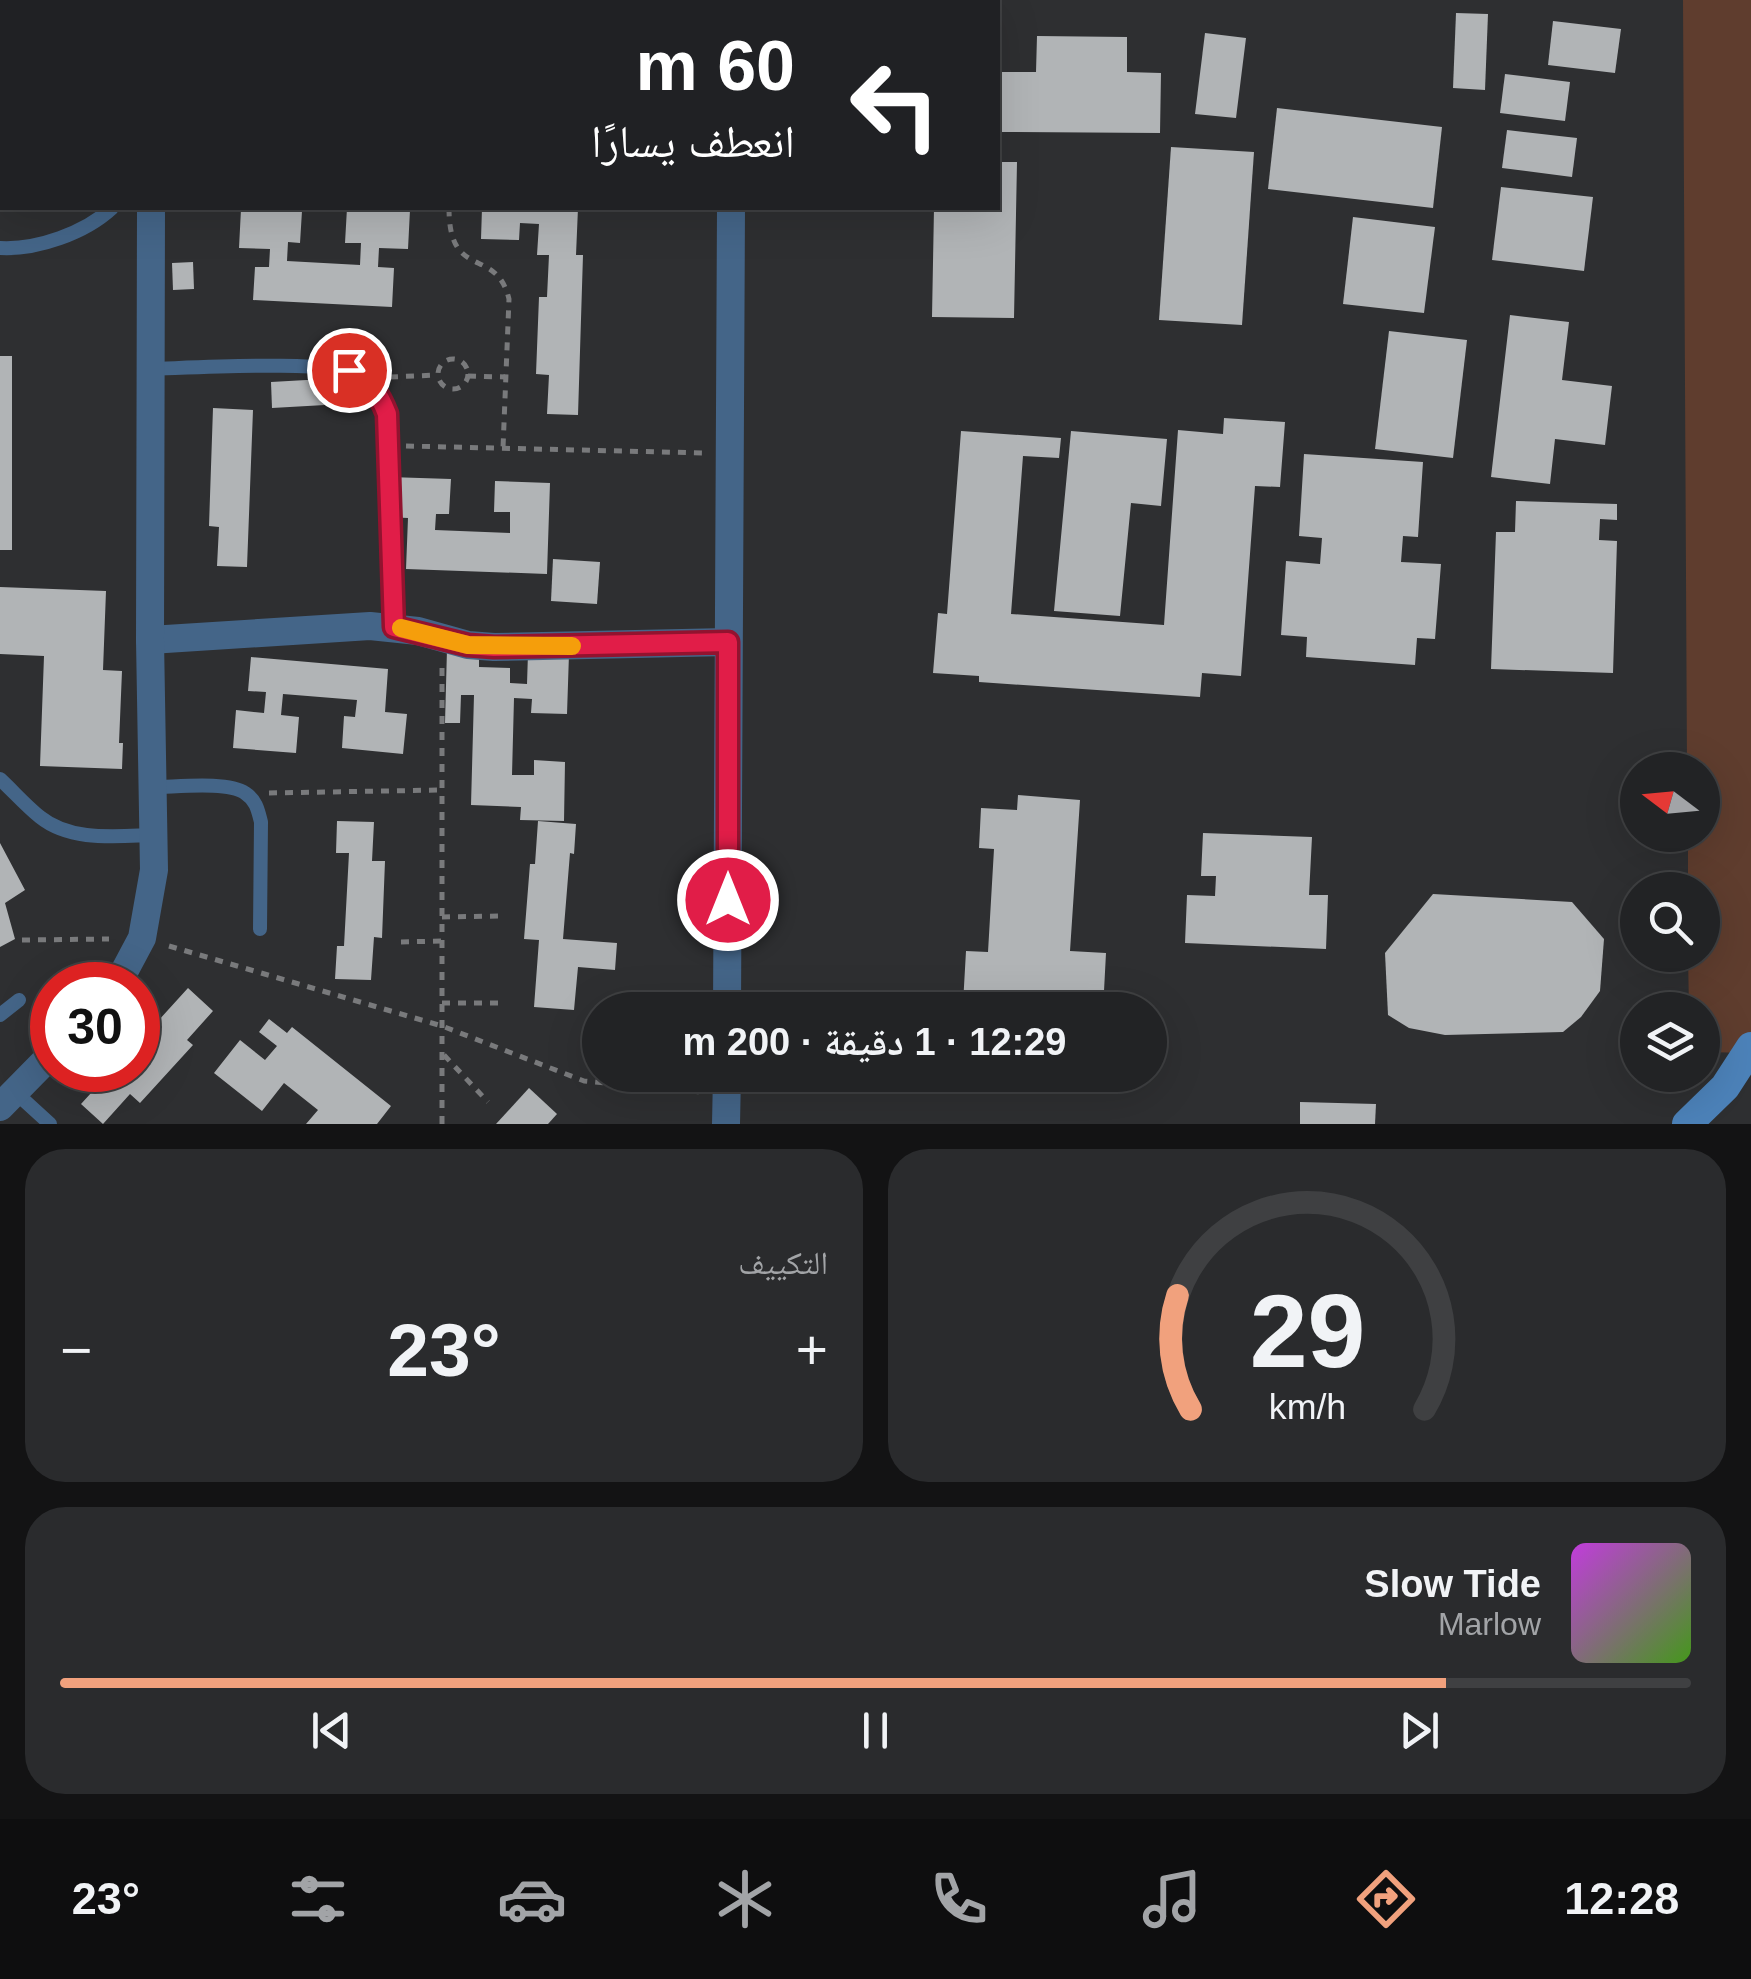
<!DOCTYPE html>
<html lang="ar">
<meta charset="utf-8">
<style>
body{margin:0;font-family:Helvetica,"Noto Naskh Arabic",sans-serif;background:#2a2b2d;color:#f1f3f6;direction:rtl;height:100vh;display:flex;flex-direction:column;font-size:38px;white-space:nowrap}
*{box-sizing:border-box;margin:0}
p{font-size:32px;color:#a2a4a7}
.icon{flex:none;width:55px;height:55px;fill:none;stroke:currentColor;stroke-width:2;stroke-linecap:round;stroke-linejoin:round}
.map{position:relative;height:1124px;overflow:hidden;direction:ltr}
.details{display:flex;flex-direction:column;gap:25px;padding:25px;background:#131314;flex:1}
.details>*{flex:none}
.top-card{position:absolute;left:0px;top:0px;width:1000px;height:210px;box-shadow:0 10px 40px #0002,0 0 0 2px #3f4042;direction:rtl;background:#202124;color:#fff;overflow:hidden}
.needle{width:65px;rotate:286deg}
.fabs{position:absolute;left:1620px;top:752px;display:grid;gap:20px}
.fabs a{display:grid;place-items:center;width:100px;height:100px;border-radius:50%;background:#222325;box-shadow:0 10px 40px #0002,0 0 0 2px #3f4042;font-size:50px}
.speed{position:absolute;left:30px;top:962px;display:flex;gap:20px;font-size:50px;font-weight:700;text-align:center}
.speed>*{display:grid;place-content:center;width:130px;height:130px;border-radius:50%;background:#222325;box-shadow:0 10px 40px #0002,0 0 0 2px #3f4042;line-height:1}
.speed .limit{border:15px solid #d22;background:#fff;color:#111}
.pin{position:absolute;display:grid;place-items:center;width:85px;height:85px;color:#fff;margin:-42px;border:5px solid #fff;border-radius:50%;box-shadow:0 2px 10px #0007}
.me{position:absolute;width:110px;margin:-55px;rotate:0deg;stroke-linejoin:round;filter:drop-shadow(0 0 8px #0008)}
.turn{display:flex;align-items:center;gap:35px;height:210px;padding:0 40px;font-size:45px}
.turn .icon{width:130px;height:130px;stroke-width:2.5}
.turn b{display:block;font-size:70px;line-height:85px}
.big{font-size:75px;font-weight:700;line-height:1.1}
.details .widget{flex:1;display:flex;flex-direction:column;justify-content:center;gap:15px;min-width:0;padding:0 35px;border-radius:40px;background:#2a2b2d}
.details .dial{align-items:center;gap:0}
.dial svg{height:260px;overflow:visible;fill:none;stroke:#3f4042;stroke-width:7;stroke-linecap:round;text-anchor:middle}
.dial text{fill:#f1f3f6;stroke:none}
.song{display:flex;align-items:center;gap:30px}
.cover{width:120px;height:120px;border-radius:15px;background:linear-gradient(135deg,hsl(290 70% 55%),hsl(100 70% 35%))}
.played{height:10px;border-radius:5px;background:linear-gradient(90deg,#f1a17d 85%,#3f4042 85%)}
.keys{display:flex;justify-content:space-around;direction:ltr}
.heat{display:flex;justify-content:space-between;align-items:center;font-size:55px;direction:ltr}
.details .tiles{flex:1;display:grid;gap:25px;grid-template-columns:1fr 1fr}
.widget:last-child{grid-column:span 2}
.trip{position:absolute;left:582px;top:992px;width:585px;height:100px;border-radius:50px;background:#222325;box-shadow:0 10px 40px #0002,0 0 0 2px #3f4042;font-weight:700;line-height:100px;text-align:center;direction:rtl}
.menu{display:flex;height:160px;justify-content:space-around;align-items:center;background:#0e0e0f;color:#a2a4a7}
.menu .icon{width:70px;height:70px}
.menu .on{color:#f1a17d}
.menu b{font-size:45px;color:#f1f3f6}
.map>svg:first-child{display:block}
.green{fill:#5f3d2e}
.building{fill:#b1b4b6}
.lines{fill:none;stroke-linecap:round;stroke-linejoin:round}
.path{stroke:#797a7c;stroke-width:5;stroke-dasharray:8 8;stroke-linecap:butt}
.lane{stroke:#446588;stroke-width:14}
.street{stroke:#446588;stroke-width:28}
.secondary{stroke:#4c82b9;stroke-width:30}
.route-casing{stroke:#92132f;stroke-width:25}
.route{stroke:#e11d48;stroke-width:18}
.slow{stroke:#f59e0b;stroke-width:18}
</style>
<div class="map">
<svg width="1751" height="1124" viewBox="0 0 1751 1124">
<rect width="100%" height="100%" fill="#2e2f31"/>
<path class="green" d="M 1683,0 L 1751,0 L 1751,1053 L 1703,1052 L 1702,1010 L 1689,1010 L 1688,955 L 1702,955 L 1702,890 L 1688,890 L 1688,835 L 1702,835 L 1702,770 L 1687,770 Z"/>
<g class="building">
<path d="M 1456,13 L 1488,14 L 1485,90 L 1453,88 Z"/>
<path d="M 1553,21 L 1621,29 L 1615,73 L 1548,65 Z"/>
<path d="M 1205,33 L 1246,38 L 1236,118 L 1195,114 Z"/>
<path d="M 1037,36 L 1127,37 L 1127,72 L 1161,73 L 1160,133 L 1002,132 L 1002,72 L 1036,72 Z"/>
<path d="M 1505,74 L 1570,82 L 1565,121 L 1500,113 Z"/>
<path d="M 1277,108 L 1442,127 L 1433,208 L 1268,189 Z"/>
<path d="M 1507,130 L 1577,138 L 1572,177 L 1502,168 Z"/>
<path d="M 1171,147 L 1254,152 L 1242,325 L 1159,320 Z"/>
<path d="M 998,162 L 1017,162 L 1014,318 L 932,317 L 934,208 L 998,208 Z"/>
<path d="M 1501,187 L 1593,197 L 1584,271 L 1492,260 Z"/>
<path d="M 347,208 L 410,210 L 408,249 L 379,248 L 378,267 L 394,268 L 392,307 L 253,300 L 255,267 L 269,267 L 270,249 L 239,248 L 241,209 L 302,211 L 300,243 L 288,242 L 287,261 L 360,265 L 361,243 L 345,243 Z"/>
<path d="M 482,208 L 578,208 L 576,255 L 583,255 L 578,415 L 547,414 L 549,375 L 536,374 L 539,297 L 547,297 L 549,255 L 537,255 L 539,224 L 520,223 L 519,240 L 481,239 Z"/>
<path d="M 1353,217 L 1435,227 L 1424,313 L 1343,304 Z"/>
<path d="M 193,262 L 194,289 L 173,290 L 172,263 Z"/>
<path d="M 1510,315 L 1569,322 L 1562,380 L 1612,386 L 1605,445 L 1555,439 L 1550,484 L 1491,477 Z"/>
<path d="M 1389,331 L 1467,340 L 1453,458 L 1375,449 Z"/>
<rect x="0" y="356" width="12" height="194"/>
<path d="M 324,379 L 325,405 L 272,408 L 271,382 Z"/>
<path d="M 213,408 L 253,410 L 247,567 L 217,566 L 219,527 L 209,526 Z"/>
<path d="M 1224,418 L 1285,422 L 1280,487 L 1255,486 L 1241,676 L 1202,673 L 1200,697 L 979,682 L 979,676 L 933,673 L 938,613 L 947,614 L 961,431 L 1061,438 L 1059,458 L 1023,456 L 1011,614 L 1164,625 L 1178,430 L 1223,434 Z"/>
<path d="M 1071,431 L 1167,439 L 1161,506 L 1131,503 L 1120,616 L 1054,611 Z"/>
<path d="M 1304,454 L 1423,462 L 1418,537 L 1403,536 L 1401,562 L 1441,564 L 1435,639 L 1417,638 L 1415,665 L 1306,657 L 1307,637 L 1281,635 L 1286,561 L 1320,564 L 1322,538 L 1299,536 Z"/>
<path d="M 389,477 L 451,479 L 449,514 L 436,514 L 435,530 L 510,533 L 510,512 L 494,512 L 495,481 L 550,483 L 547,574 L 406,569 L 408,518 L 387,517 Z"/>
<path d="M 1516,501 L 1617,504 L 1617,520 L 1600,519 L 1599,540 L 1617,541 L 1613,673 L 1491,669 L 1496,532 L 1515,532 Z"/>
<path d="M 553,559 L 600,562 L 597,604 L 551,601 Z"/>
<path d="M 0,587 L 106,591 L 103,670 L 122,671 L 119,743 L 123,743 L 122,769 L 40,766 L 44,656 L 0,654 Z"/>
<path d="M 447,649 L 479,651 L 479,667 L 510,668 L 510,683 L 527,684 L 528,653 L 569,654 L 567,714 L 531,713 L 532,699 L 514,698 L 512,775 L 534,775 L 534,760 L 565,762 L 564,821 L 520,820 L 521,807 L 471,805 L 474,695 L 461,695 L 460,723 L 445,723 Z"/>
<path d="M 251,657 L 388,669 L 385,712 L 407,714 L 403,754 L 342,748 L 344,716 L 355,717 L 357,700 L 283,694 L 281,715 L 299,717 L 296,753 L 233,748 L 236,710 L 264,713 L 266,692 L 248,691 Z"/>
<path d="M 1018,795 L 1080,800 L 1070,951 L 1106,953 L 1103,1010 L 963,1004 L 966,951 L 988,952 L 994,849 L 979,848 L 981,808 L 1017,810 Z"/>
<path d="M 337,821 L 374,822 L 372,861 L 385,861 L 382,938 L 374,937 L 371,980 L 335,979 L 337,946 L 344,946 L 349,853 L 336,853 Z"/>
<path d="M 538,821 L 576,824 L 574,854 L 570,853 L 563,939 L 617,943 L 615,970 L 578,967 L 574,1010 L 534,1007 L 539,940 L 524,939 L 530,864 L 535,864 Z"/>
<path d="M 1203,833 L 1312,837 L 1309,895 L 1328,895 L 1326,949 L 1185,943 L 1187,895 L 1215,896 L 1216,876 L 1201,876 Z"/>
<path d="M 0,843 L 25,890 L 5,903 L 15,939 L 0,947 Z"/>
<path d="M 1433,894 L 1572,902 L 1604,939 L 1600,991 L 1581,1017 L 1563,1032 L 1445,1035 L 1409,1028 L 1388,1015 L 1385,953 Z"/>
<path d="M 188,988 L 213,1011 L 187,1040 L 193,1045 L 140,1103 L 130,1094 L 103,1124 L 81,1104 L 112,1070 L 138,1070 L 138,1043 Z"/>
<path d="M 269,1019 L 287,1033 L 292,1027 L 391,1106 L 377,1124 L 306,1124 L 318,1110 L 284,1083 L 262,1111 L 214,1073 L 240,1040 L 265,1060 L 277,1046 L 259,1032 Z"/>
<path d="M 529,1088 L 557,1114 L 548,1124 L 496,1124 Z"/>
<path d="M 1300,1102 L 1376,1104 L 1375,1124 L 1300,1124 Z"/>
</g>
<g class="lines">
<g class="path">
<path d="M 449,208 C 449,282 496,245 509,299 L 503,448"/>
<circle cx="453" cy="374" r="15"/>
<path d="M 468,376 L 505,377"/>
<path d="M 390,377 L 437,375"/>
<path d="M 406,446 L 705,453"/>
<path d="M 442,668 L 442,1124"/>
<path d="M 269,793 L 442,790"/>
<path d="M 442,917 L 501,916"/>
<path d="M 22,940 L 109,939"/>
<path d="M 401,942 L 442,941"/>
<path d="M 169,946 L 442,1026 L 584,1081 L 701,1092"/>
<path d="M 442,1003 L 499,1003"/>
<path d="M 444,1055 L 488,1102"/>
</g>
<g class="lane">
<path d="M 349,0 L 349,2"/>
<path d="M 0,248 C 37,250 85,233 112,208"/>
<path d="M 151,369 C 190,368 335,359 361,376 C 375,386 381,399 387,414 L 394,627"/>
<path d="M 0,779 C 13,791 26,806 40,817 C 71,842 116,836 154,835"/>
<path d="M 154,787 C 176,787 228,781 245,793 C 256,800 258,810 261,822 L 260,929"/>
<path d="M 0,1015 L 19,1000"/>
<path d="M 15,1092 L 50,1124"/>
</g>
<g class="street">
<path d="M 152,2 L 152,0"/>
<path d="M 732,2 L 732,0"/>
<path d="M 150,640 L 370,626 L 418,631 L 468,645 L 494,647 L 728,642"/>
<path d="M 117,985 L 142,938 L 154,870 L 150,640 L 151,208"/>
<path d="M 727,1010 L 731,208"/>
<path d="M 0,1107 L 52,1054"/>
<path d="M 726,1124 L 727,1075"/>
</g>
<path class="secondary" d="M 1687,1124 L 1725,1087 L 1751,1047"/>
</g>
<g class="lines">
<g class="route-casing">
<path id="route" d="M 349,370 C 370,380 379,393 387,414 L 394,627 L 468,645 L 494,647 L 728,642 L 728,900"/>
</g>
<use href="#route" class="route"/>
<path class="slow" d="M 401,628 L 468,645 L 572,646"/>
</g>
</svg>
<div class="fabs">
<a><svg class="needle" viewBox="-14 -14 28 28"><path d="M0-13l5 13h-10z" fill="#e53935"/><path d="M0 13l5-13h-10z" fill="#a2a4a7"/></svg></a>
<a><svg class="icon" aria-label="search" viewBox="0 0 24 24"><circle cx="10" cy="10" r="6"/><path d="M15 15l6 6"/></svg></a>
<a><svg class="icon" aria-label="layers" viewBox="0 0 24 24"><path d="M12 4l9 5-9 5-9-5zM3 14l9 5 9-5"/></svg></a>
</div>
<div class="speed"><div class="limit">30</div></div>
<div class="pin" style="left:349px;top:370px;background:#d93025"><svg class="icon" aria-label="arrive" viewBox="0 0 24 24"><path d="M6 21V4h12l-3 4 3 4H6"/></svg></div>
<svg class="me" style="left:728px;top:900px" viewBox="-20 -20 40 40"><circle r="17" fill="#e11d48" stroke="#fff" stroke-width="3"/><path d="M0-11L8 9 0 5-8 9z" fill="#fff"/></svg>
<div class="trip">12:29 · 1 دقيقة · 200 m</div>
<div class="top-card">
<div class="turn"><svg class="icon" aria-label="left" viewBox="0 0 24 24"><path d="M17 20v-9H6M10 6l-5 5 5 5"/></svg><div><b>60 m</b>انعطف يسارًا</div></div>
</div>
</div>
<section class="details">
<div class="tiles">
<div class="widget dial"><svg viewBox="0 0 100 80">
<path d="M14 69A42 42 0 1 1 86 69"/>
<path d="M14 69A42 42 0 0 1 10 34" stroke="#f1a17d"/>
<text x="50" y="56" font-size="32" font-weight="700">29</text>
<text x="50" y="72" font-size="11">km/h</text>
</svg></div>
<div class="widget"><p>التكييف</p>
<div class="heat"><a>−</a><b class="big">23°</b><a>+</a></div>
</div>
<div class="widget">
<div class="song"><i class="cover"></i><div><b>Slow Tide</b><p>Marlow</p></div></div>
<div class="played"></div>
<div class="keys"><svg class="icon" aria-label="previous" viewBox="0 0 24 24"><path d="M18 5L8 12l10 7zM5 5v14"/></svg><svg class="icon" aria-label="pause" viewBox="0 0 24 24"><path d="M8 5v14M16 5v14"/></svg><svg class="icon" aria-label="next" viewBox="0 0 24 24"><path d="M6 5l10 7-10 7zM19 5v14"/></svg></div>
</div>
</div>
</section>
<nav class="menu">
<b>12:28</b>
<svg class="icon on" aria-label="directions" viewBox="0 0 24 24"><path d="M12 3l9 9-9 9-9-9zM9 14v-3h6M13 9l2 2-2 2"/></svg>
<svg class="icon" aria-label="music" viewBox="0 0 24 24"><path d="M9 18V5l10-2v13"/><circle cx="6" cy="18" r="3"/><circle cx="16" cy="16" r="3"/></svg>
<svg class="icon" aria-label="phone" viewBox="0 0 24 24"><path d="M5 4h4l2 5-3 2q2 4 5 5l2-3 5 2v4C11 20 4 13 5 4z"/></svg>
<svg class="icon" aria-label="climate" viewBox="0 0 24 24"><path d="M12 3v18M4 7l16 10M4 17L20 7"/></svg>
<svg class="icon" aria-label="car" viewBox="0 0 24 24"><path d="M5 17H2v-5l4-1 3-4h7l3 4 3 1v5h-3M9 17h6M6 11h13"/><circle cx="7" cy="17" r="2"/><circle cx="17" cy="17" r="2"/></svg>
<svg class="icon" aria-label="filters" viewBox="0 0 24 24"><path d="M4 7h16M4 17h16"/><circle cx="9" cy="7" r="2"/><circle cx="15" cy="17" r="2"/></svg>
<b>23°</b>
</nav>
